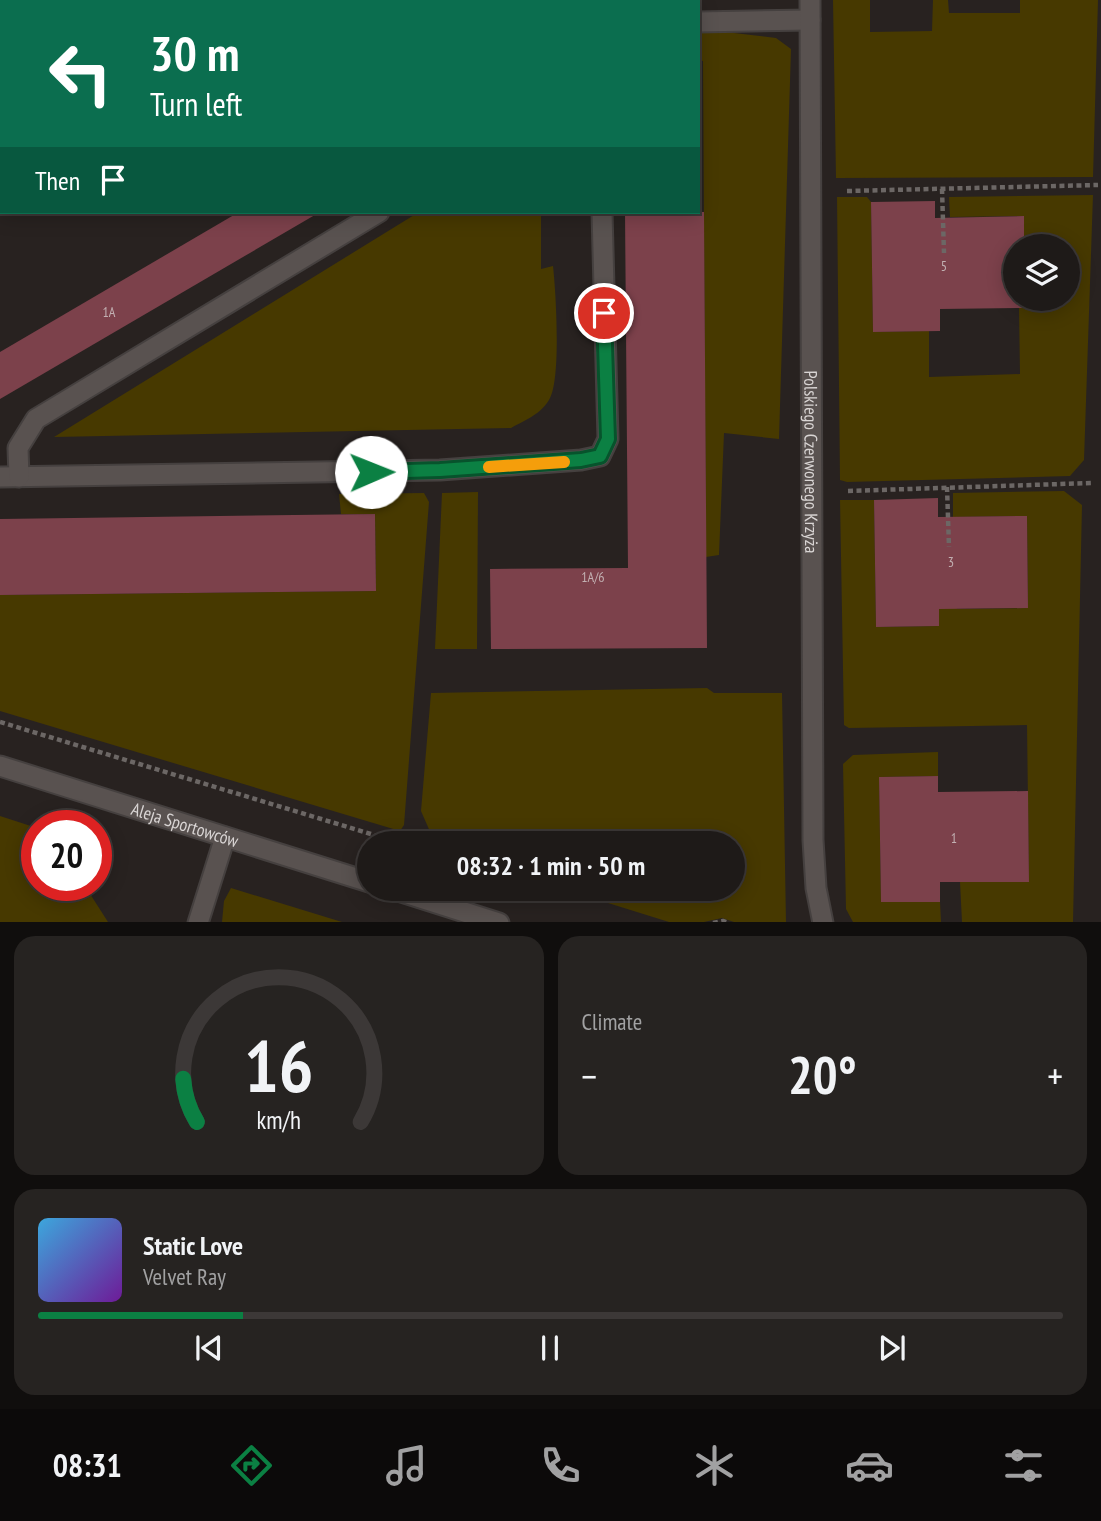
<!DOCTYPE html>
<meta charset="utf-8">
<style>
body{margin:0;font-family:"PT Sans Narrow",sans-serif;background:#262321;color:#f1f3f6;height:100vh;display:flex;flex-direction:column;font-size:26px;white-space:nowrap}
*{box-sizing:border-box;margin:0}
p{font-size:23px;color:#a1a1a2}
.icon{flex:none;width:38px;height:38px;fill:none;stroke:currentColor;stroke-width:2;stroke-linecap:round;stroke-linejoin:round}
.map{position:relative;height:922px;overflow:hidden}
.panel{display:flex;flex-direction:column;gap:14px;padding:14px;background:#100e0d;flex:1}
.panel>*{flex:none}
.hud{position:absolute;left:0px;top:0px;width:700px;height:214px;box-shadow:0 4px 18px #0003,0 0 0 2px #3c3837;background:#0b6e4f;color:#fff;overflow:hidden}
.fabs{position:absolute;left:1003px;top:234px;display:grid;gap:14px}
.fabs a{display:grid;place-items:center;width:77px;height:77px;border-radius:50%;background:#1e1a18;box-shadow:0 4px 18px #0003,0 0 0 2px #3c3837;font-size:35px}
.speed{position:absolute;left:21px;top:810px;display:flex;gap:14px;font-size:35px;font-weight:700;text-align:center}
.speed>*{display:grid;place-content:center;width:91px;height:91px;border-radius:50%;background:#1e1a18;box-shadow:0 4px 18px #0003,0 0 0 2px #3c3837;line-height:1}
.speed .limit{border:10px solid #d22;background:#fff;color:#111}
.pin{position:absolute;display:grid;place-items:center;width:60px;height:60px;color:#fff;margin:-30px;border:4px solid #fff;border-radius:50%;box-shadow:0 2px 7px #0007}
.me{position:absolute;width:77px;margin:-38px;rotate:89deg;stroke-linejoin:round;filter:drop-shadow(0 0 5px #0008)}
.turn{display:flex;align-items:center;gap:24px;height:147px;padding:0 35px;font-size:32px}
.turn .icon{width:91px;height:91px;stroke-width:2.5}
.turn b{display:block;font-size:49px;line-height:60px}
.then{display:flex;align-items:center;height:66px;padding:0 35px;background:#0003;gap:14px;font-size:26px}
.big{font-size:52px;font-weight:800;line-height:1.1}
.panel .card{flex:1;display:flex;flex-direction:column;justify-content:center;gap:10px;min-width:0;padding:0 24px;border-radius:21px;background:#262321}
.panel .dial{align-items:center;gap:0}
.dial svg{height:182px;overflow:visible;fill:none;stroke:#3c3837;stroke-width:7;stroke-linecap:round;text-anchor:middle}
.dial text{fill:#f1f3f6;stroke:none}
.song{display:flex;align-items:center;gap:21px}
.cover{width:84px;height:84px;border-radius:10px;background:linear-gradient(135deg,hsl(200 70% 55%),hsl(280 70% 35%))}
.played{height:7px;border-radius:4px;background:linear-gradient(90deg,#0b8043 20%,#3c3837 20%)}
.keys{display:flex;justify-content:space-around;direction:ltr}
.heat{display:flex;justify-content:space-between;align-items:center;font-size:38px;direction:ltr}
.panel .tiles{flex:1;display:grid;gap:14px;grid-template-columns:1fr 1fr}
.card:last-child{grid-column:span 2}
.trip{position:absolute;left:357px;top:831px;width:388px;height:70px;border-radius:35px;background:#1e1a18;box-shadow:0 4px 18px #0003,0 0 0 2px #3c3837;font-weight:800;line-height:70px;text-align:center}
.dock{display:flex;height:112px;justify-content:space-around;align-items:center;background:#0c0a0a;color:#a1a1a2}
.dock .icon{width:49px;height:49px}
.dock .current{color:#0b8043}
.dock b{font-size:32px;color:#f1f3f6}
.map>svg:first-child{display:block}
.green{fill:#473900}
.building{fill:#7c414b}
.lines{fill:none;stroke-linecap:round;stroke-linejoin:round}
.service-casing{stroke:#45403f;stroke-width:23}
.minor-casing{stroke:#45403f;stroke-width:23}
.path{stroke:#6c6765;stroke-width:4.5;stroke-dasharray:5 3.5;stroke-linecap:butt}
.service{stroke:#595250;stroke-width:19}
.minor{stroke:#595250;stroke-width:19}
.route-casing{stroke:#07532c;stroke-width:18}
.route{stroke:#0b8043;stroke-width:12}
.slow{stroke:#f59e0b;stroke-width:12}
.labels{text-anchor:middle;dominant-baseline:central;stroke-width:7;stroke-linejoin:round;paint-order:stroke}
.number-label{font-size:14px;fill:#c2b0b2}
.street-label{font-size:18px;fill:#d9d5d4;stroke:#1e1917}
</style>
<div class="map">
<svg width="1101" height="923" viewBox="0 0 1101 923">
<rect width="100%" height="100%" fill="#282220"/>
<g class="green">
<path d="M 833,0 L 870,0 L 870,32 L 932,31 L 933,0 L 948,0 L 949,13 L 1020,13 L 1020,0 L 1098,0 L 1093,177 L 836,178 Z"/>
<path d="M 717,31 L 776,38 L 791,49 L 779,439 L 724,433 L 719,555 L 706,557 L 703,61 L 698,60 L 698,32 Z"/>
<path d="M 1093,195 L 1084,460 L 1070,476 L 847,482 L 840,480 L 837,197 L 867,197 L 871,202 L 873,332 L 929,331 L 929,377 L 1020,374 L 1019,308 L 1025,299 L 1068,299 L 1068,247 L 1024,247 L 1023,216 L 950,217 L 949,197 Z"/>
<path d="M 419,212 L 541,212 L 541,269 L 553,266 C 556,292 561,377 550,398 C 542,414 525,420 511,428 L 54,437 Z"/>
<path d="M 1064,491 L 1082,505 L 1073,922 L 962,922 L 960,882 L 1029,881 L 1027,725 L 849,728 L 844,725 L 840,500 L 874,500 L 876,627 L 939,626 L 938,577 L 956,577 L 957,609 L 1028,608 L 1027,516 L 953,517 L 953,493 Z"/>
<path d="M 478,492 L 477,649 L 435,649 L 442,493 Z"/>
<path d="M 424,493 L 429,502 L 404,825 L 400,831 L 0,711 L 0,595 L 376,591 L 375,514 L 341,514 L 339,494 Z"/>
<path d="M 707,688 L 714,693 L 782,693 L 786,922 L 734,922 L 722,918 L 704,922 L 669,922 L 563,889 L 733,889 L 733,844 L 435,843 L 421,811 L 431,693 Z"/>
<path d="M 938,752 L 938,776 L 879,777 L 881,902 L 940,902 L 941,922 L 853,922 L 846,909 L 843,764 L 853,755 Z"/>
<path d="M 0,816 L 37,828 L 37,886 L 85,886 L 108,922 L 0,922 Z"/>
<path d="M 231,888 L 342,922 L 222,922 L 224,901 Z"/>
</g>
<g class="building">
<path d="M 935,201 L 935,218 L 1024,216 L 1024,247 L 1015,247 L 1015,299 L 1025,299 L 1025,308 L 940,309 L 940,331 L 873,332 L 871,202 Z"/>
<path d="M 239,212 L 320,212 L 0,399 L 0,352 Z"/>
<path d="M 625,212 L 704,212 L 707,648 L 491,649 L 490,569 L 628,568 Z"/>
<path d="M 938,498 L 938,517 L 1027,516 L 1028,608 L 939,609 L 939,626 L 876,627 L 874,500 Z"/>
<path d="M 375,514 L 376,591 L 0,595 L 0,519 Z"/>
<path d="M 938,776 L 938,792 L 1028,791 L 1029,882 L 940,882 L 940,902 L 881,902 L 879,777 Z"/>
</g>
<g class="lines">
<g class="service-casing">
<g id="service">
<path d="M 698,22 L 810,20"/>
<path d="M 0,477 L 440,470 L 581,460 L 600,456 L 608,439 L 602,212"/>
<path d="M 19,477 L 18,448 L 36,419 L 379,212"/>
<path d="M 198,923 L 225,837"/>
</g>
</g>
<g class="minor-casing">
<g id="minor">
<path id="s1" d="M 810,0 L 813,840 L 816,888 L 823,923"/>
<path id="s2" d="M 0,766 L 369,882"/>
<path d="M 392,889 L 499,923"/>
</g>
</g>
<g class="path">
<path d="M 942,189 L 944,253"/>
<path d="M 847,191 L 1098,185"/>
<path d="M 947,487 L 949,547"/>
<path d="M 848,491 L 1092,483"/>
<path d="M 0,722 L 404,844"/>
<path d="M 713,923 L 723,921 L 729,923"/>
</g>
<use href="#service" class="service"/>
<use href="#minor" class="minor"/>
</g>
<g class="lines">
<g class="route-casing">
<path id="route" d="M 371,472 L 440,470 L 581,460 L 600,456 L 608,439 L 604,313"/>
</g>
<use href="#route" class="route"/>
<path class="slow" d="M 489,467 L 564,462"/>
</g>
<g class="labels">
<g class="number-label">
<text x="944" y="266">5</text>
<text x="109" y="312">1A</text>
<text x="951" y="562">3</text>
<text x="593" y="577">1A/6</text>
<text x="954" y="838">1</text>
</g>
<g class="street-label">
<text stroke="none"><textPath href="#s1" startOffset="462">Polskiego Czerwonego Krzyża</textPath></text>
<text stroke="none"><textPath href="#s2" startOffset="194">Aleja Sportowców</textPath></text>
</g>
</g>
</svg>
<div class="fabs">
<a><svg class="icon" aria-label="layers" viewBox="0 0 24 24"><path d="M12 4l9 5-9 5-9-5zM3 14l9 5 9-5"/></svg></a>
</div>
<div class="speed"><div class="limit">20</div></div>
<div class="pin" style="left:604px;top:313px;background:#d93025"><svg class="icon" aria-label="arrive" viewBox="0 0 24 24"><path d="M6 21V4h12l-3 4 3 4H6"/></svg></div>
<svg class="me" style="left:371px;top:472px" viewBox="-20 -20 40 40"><circle r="19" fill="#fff"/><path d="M0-13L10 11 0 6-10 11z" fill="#0b8043"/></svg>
<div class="trip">08:32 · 1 min · 50 m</div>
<div class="hud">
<div class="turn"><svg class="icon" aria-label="left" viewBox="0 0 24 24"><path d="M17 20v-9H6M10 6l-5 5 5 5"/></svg><div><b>30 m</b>Turn left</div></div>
<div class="then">Then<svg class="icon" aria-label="arrive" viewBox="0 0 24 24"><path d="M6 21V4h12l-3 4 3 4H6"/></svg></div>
</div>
</div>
<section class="panel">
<div class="tiles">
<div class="card dial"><svg viewBox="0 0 100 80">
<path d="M14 69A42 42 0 1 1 86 69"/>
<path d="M14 69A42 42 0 0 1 8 50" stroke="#0b8043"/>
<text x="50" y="56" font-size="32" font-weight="700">16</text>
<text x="50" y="72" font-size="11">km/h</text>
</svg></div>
<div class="card"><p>Climate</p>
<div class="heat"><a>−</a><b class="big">20°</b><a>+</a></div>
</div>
<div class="card">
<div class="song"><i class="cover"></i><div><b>Static Love</b><p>Velvet Ray</p></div></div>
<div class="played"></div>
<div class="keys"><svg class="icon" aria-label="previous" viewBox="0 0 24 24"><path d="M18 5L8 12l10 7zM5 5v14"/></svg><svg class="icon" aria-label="pause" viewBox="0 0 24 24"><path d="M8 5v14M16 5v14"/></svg><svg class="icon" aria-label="next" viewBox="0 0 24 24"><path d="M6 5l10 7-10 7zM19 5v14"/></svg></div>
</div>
</div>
</section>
<nav class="dock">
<b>08:31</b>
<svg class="icon current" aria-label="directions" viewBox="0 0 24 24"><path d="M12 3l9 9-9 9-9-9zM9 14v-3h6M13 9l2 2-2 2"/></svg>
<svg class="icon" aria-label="music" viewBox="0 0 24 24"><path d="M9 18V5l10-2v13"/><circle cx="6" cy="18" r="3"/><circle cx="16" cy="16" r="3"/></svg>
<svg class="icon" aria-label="phone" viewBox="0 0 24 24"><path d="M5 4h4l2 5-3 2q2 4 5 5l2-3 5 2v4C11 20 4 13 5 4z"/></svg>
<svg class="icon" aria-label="climate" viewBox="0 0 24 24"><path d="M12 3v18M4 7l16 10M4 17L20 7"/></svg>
<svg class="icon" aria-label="car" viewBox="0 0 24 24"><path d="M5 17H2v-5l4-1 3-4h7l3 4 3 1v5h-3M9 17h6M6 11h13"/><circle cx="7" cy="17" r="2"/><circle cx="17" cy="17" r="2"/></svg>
<svg class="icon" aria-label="filters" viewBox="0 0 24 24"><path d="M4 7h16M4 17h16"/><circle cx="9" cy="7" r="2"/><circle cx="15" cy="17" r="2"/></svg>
</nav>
